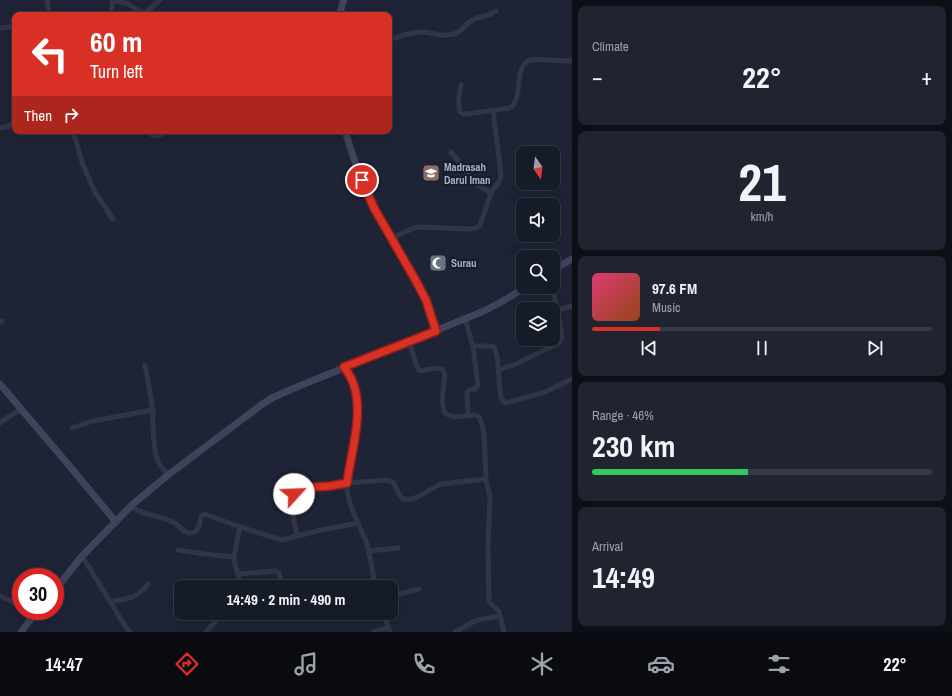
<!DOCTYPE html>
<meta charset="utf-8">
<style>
body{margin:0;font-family:"Archivo Narrow",sans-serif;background:#1f2430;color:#f1f3f6;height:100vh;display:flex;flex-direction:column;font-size:15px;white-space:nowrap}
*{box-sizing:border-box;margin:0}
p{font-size:13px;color:#9ea1a8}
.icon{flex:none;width:22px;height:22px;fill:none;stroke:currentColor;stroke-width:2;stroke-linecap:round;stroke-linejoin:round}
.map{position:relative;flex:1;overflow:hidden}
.panel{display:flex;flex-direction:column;gap:6px;padding:6px;background:#0c0f16;width:380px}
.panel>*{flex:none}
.banner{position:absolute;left:12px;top:12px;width:380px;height:122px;border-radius:8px;box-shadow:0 4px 16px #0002,0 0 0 1px #353945;background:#d93025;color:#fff;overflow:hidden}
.needle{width:26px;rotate:166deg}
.controls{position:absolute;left:516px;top:146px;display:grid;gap:8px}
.controls a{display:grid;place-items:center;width:44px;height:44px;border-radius:8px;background:#161b28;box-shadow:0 4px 16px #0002,0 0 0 1px #353945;font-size:20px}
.speed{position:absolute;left:12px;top:568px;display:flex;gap:8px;font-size:20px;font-weight:700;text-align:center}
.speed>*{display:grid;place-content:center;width:52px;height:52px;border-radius:50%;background:#161b28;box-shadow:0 4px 16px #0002,0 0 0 1px #353945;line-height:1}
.speed .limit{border:6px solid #d22;background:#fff;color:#111}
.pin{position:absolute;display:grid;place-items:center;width:34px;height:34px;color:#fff;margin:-17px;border:2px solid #fff;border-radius:50%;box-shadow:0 1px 4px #0007}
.me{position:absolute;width:44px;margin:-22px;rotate:65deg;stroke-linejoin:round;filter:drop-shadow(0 0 3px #0008)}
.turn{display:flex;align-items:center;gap:14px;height:84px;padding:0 12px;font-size:18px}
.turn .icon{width:52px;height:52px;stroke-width:2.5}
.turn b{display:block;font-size:28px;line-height:34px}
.then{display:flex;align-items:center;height:38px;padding:0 12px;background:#0003;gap:8px;font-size:15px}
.big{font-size:30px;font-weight:700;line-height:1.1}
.panel .tile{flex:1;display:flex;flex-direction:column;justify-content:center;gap:6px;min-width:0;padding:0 14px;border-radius:8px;background:#1f2430}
.panel .dial{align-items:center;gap:0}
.dial b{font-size:52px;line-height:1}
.song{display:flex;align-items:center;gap:12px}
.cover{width:48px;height:48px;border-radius:6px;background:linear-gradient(135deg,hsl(340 70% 55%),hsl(20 70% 35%))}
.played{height:4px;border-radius:2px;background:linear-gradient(90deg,#d93025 20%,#353945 20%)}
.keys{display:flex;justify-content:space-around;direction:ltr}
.heat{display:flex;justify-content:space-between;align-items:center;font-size:22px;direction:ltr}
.charge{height:6px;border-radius:3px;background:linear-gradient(90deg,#34c759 46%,#353945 0)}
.trip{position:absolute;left:174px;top:580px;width:224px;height:40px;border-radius:8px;background:#161b28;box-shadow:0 4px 16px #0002,0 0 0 1px #353945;font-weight:700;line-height:40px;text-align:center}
.menu{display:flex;height:64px;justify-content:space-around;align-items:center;background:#090b10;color:#9ea1a8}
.menu .icon{width:28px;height:28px}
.menu .current{color:#d93025}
.menu b{font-size:18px;color:#f1f3f6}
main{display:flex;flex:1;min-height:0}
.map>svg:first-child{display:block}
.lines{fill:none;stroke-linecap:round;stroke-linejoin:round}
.street{stroke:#313647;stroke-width:5}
.secondary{stroke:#3f445a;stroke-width:7}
.route-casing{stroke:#8d1f18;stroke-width:10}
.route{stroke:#d93025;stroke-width:7}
.labels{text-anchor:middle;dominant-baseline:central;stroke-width:4;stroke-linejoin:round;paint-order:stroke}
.poi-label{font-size:11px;font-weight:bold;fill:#abb0c4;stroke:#171c2b;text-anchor:start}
</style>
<main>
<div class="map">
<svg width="572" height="632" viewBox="0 0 572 632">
<rect width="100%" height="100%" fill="#1e2436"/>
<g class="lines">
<g class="street">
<path d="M 47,0 L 49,15"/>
<path d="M 113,0 L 128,4 L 144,14 L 160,0"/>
<path d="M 80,15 L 111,14 L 111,13 L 113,0"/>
<path d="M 0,28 L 15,26"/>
<path d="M 389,40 C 401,36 413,31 425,32 C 432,33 439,36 447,35 C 461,35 463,25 473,20 C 477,17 483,17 488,15 C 491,14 493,12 496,11"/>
<path d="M 461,85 C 458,95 458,102 460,112 L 463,114 L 468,114 L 509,108 C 525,100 512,65 531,60 C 536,59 542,60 547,60 C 555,60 564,61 572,61"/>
<path d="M 0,128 L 15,124"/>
<path d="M 73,131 L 83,165 L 95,192 L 113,219"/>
<path d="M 144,131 C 155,137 157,138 168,131"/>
<path d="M 451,152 L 476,184 L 491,193"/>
<path d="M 392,238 L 414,228 L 419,227 L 471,229 L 476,228 L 480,225 L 491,193 L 500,180 L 501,177 L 499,157 L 493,111"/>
<path d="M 557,310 L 572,306"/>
<path d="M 465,319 L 473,346 L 478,385 L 475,389 L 470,390 L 467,392 L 468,416"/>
<path d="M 0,322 L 2,321"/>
<path d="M 409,341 L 417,367 L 419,370 C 429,373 442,361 445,375 L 442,401 L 444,411 L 446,414 L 454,417 L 475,415 L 478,416 L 481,421 L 484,433 L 486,480 L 490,497 L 488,545 L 489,601 L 490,603 L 499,611 L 504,632"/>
<path d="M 473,346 L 489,346 L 494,347 C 501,358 497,396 503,401 C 504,402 505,402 506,403 L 545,392 L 572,379"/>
<path d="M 145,365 L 153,410 C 152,418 154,451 157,459 C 159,465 164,470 168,475"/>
<path d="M 344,367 L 351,377 L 352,381 L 356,396 L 358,405 L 357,415 L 347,480 C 345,503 360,524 367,544 C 371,558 373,573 375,587"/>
<path d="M 499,370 L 516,364 L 559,343 L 562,338 L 560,322 L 552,287"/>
<path d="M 0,423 L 6,418 L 22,409"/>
<path d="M 72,428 L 93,421 L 153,410"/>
<path d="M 131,507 C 136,509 142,513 148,514 C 157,517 166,518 175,523 C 179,526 184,533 190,533 C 199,534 200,522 201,516 L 205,514 L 240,527 L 282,540 L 317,531 L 358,523"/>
<path d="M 240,527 L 234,557 L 235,565 L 238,574 L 241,587"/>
<path d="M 297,536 L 293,515 L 295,491 L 299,488 L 330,486 L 347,483 L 386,480 L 393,482 C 396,486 397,492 401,497 C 409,507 432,487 441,484 L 486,479"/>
<path d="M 178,550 L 204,554 L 234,557"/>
<path d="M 369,551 L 398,548"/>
<path d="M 82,556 L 127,629 L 130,632"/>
<path d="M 238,574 L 275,571 L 279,573 L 283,587"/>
<path d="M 0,596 L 21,606"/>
<path d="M 391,596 L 419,589"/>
<path d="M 110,602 C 128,598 136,599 148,584"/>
<path d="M 28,611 L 34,616"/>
<path d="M 383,613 L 390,632"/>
<path d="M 206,632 L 223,613"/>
<path d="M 373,632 L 388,628"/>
<path d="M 455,632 C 463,628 470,623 478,620 C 486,618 493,618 500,615"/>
</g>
<g class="secondary">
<path d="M 339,15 L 344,0"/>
<path d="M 345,131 L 356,165 L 374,208 L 416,281 L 426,300 L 436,331"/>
<path d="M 553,270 L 572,259"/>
<path d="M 0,384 L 72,469 L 116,522"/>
<path d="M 55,590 L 82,556 L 133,504 L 168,475 L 261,405 L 272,398 L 292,389 L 484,311 L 503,301 L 526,287"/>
<path d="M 21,632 L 37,611"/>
</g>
</g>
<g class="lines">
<g class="route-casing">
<path id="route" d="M 294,494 L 296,489 L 299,488 L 330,486 L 347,483 C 351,451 366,408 351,378 C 349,374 347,371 344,367 L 436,331 L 426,300 L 416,281 L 374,208 L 362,180"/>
</g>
<use href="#route" class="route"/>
</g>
<defs>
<g id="school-square" transform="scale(0.9)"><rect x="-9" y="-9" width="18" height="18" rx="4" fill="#8d6e63" stroke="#171c2b"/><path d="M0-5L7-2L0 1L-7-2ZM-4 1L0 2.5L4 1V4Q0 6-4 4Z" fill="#fff"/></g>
<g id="mosque-square" transform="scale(0.9)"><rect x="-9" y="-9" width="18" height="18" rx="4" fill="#6b7280" stroke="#171c2b"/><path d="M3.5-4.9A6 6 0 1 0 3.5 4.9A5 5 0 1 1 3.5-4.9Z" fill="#fff"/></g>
</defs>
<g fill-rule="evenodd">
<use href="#school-square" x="431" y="173"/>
<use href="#mosque-square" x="438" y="263"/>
</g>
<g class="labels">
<g class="poi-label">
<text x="444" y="167">Madrasah<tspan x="444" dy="13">Darul Iman</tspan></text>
<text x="451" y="263">Surau</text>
</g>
</g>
</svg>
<div class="controls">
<a><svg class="needle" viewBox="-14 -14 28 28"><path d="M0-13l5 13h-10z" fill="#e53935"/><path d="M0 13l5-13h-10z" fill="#9ea1a8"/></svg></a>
<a><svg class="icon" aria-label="sound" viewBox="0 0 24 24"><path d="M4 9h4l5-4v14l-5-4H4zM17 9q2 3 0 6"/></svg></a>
<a><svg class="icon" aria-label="search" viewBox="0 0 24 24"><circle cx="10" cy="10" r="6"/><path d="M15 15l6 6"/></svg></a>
<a><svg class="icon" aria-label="layers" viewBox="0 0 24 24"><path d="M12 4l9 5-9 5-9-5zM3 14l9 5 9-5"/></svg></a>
</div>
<div class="speed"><div class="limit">30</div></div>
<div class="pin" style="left:362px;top:180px;background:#d93025"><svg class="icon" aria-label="arrive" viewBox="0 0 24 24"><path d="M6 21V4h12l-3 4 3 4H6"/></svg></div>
<svg class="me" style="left:294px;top:494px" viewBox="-20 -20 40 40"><circle r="19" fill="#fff"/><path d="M0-13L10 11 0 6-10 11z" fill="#d93025"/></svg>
<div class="trip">14:49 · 2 min · 490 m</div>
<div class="banner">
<div class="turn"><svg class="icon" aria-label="left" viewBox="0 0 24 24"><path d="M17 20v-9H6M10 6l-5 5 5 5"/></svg><div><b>60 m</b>Turn left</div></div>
<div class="then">Then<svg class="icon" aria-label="right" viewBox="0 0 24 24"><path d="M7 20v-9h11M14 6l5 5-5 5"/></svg></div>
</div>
</div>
<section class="panel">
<div class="tile"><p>Climate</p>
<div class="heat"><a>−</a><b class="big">22°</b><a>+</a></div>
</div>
<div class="tile dial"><b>21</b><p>km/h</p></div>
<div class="tile">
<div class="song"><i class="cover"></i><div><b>97.6 FM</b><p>Music</p></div></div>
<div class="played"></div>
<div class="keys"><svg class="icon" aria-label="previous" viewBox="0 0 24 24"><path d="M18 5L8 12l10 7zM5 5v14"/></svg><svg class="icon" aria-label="pause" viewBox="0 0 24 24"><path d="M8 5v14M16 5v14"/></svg><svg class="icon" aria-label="next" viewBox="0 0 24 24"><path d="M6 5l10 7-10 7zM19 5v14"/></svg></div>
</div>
<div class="tile"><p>Range · 46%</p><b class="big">230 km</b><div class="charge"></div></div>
<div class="tile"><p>Arrival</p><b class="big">14:49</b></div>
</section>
</main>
<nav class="menu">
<b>14:47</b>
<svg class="icon current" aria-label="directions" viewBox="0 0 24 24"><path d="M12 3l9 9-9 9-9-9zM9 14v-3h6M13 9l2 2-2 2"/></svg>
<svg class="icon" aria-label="music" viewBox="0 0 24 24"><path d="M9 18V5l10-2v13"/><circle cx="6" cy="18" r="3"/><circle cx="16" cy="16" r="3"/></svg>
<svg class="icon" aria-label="phone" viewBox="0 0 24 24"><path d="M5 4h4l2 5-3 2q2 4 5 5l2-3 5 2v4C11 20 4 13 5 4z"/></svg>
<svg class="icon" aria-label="climate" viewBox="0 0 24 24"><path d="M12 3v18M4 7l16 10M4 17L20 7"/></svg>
<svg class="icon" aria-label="car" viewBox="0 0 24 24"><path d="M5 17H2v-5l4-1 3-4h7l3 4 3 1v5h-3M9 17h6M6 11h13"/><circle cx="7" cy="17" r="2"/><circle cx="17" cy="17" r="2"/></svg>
<svg class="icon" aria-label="filters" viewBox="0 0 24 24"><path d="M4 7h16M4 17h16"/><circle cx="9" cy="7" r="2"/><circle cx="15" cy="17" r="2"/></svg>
<b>22°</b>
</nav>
